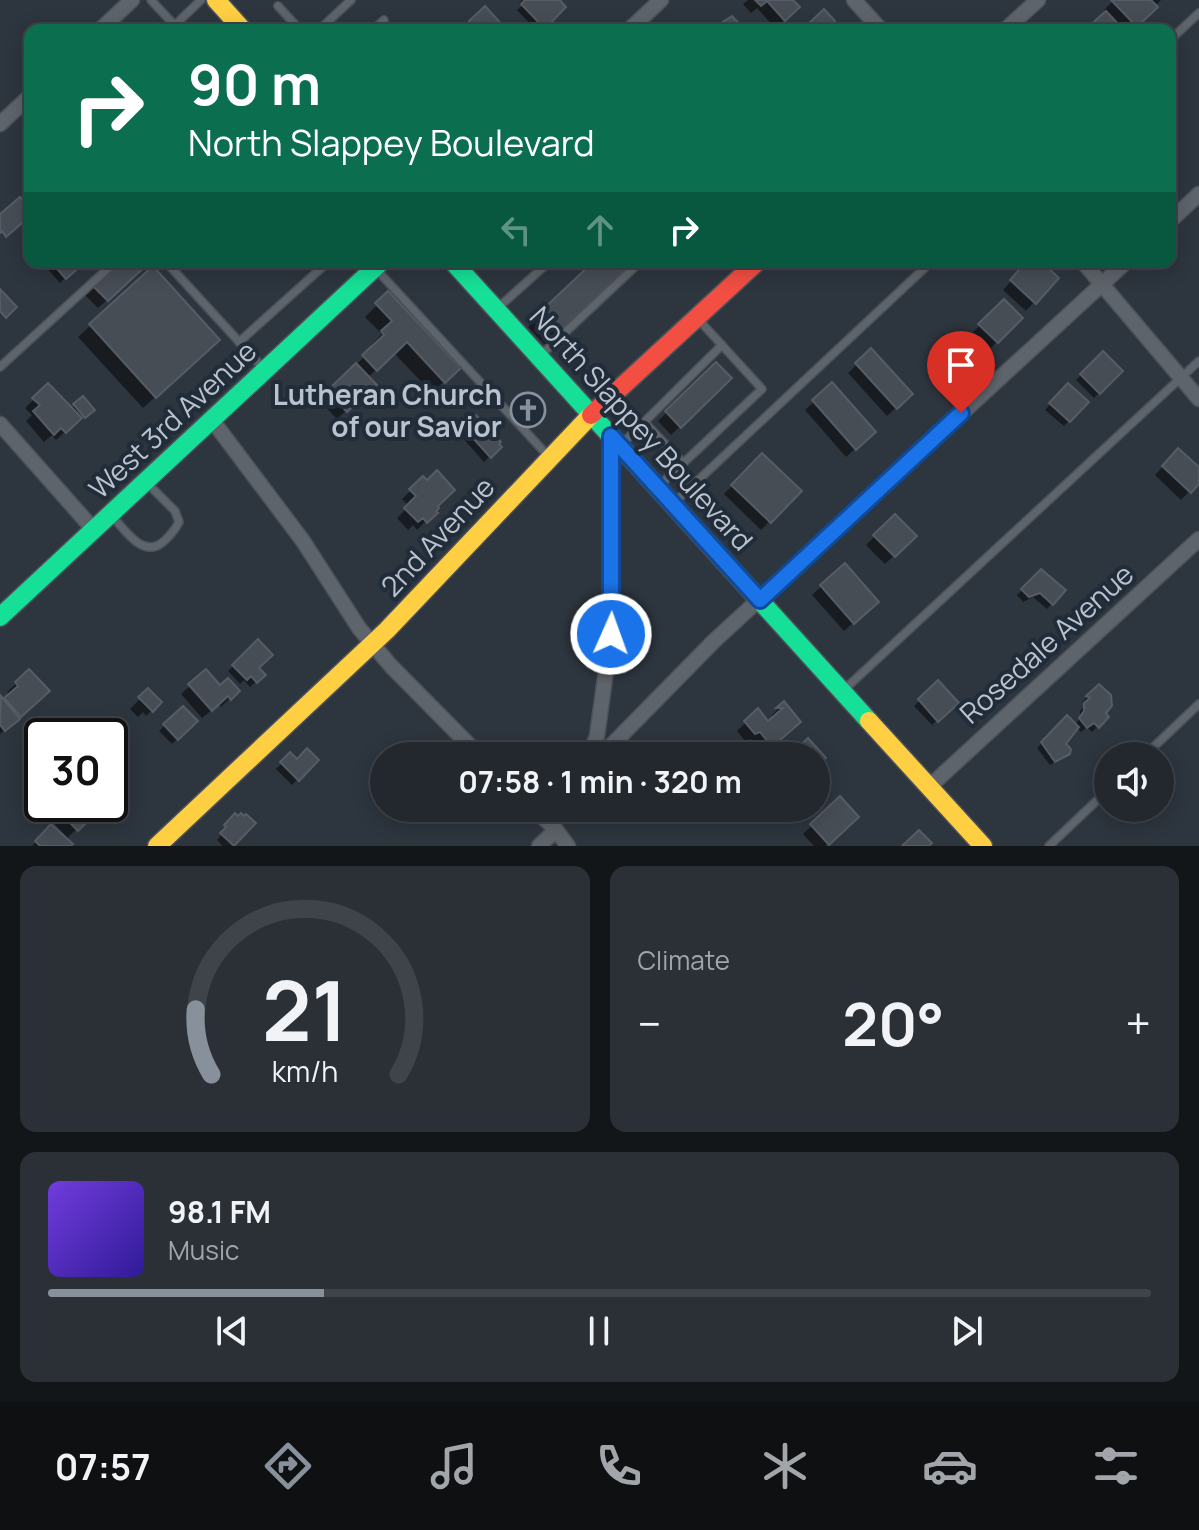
<!DOCTYPE html>
<meta charset="utf-8">
<style>
body{margin:0;font-family:Manrope,sans-serif;background:#2a3036;color:#f1f3f6;height:100vh;display:flex;flex-direction:column;font-size:30px;white-space:nowrap}
*{box-sizing:border-box;margin:0}
p{font-size:26px;color:#a2a6aa}
.icon{flex:none;width:44px;height:44px;fill:none;stroke:currentColor;stroke-width:2;stroke-linecap:round;stroke-linejoin:round}
.map{position:relative;height:846px;overflow:hidden}
.sheet{display:flex;flex-direction:column;gap:20px;padding:20px;background:#131619;flex:1}
.sheet>*{flex:none}
.guide{position:absolute;left:24px;top:24px;width:1152px;height:244px;border-radius:16px;box-shadow:0 4px 20px #0003,0 0 0 2px #3f444a;background:#0b6e4f;color:#fff;overflow:hidden}
.tools{position:absolute;left:1094px;top:742px;display:grid;gap:16px}
.tools a{display:grid;place-items:center;width:80px;height:80px;border-radius:50%;background:#22282e;box-shadow:0 4px 20px #0003,0 0 0 2px #3f444a;font-size:40px}
.speed{position:absolute;left:24px;top:718px;display:flex;gap:16px;font-size:40px;font-weight:700;text-align:center}
.speed>*{display:grid;place-content:center;width:104px;height:104px;border-radius:50%;background:#22282e;box-shadow:0 4px 20px #0003,0 0 0 2px #3f444a;line-height:1}
.speed .limit{border:4px solid #111;border-radius:12px;background:#fff;color:#111}
.pin{position:absolute;display:grid;place-items:center;width:68px;height:68px;color:#fff;margin:-82px -34px;border-radius:50% 50% 50% 0;rotate:-45deg;box-shadow:0 0 8px #0007}
.pin .icon{rotate:45deg}
.me{position:absolute;width:88px;margin:-44px;rotate:2deg;stroke-linejoin:round;filter:drop-shadow(0 0 6px #0008)}
.turn{display:flex;align-items:center;gap:28px;height:168px;padding:0 32px;font-size:36px}
.turn .icon{width:104px;height:104px;stroke-width:2.5}
.turn b{display:block;font-size:56px;line-height:68px}
.lanes{display:flex;align-items:center;height:76px;padding:0 32px;background:#0003;justify-content:center;gap:40px;direction:ltr}
.lanes .off{opacity:.35}
.big{font-size:60px;font-weight:700;line-height:1.1}
.sheet .card{flex:1;display:flex;flex-direction:column;justify-content:center;gap:12px;min-width:0;padding:0 28px;border-radius:16px;background:#2a3036}
.sheet .dial{align-items:center;gap:0}
.dial svg{height:208px;overflow:visible;fill:none;stroke:#3f444a;stroke-width:7;stroke-linecap:round;text-anchor:middle}
.dial text{fill:#f1f3f6;stroke:none}
.song{display:flex;align-items:center;gap:24px}
.cover{width:96px;height:96px;border-radius:12px;background:linear-gradient(135deg,hsl(260 70% 55%),hsl(250 70% 35%))}
.played{height:8px;border-radius:4px;background:linear-gradient(90deg,#88919b 25%,#3f444a 25%)}
.keys{display:flex;justify-content:space-around;direction:ltr}
.heat{display:flex;justify-content:space-between;align-items:center;font-size:44px;direction:ltr}
.sheet .tiles{flex:1;display:grid;gap:20px;grid-template-columns:1fr 1fr}
.card:last-child{grid-column:span 2}
.trip{position:absolute;left:370px;top:742px;width:460px;height:80px;border-radius:40px;background:#22282e;box-shadow:0 4px 20px #0003,0 0 0 2px #3f444a;font-weight:700;line-height:80px;text-align:center}
.tabs{display:flex;height:128px;justify-content:space-around;align-items:center;background:#0e1012;color:#a2a6aa}
.tabs .icon{width:56px;height:56px}
.tabs .on{color:#88919b}
.tabs b{font-size:36px;color:#f1f3f6}
.map>svg:first-child{display:block}
.shadow{fill:#0007}
.building{fill:#474d55;stroke:#565c65;stroke-width:2}
.lines{fill:none;stroke-linecap:round;stroke-linejoin:round}
.lane-casing{stroke:#4c5158;stroke-width:10}
.street-casing{stroke:#4c5158;stroke-width:17}
.fast-casing{stroke:#4c5158;stroke-width:21}
.slow-casing{stroke:#4c5158;stroke-width:21}
.jam-casing{stroke:#4c5158;stroke-width:21}
.lane{stroke:#5e646b;stroke-width:7}
.street{stroke:#5e646b;stroke-width:14}
.fast{stroke:#16e098;stroke-width:18}
.slow{stroke:#ffcf43;stroke-width:18}
.jam{stroke:#f24e42;stroke-width:18}
.route-casing{stroke:#114b97;stroke-width:20}
.route{stroke:#1a73e8;stroke-width:14}
.labels{text-anchor:middle;dominant-baseline:central;stroke-width:8;stroke-linejoin:round;paint-order:stroke}
.poi-label{font-size:28px;font-weight:bold;fill:#b9c2cd;stroke:#202c39;text-anchor:end}
.street-label{font-size:28px;fill:#b9c2cd;stroke:#202c39}
</style>
<div class="map">
<svg width="1199" height="846" viewBox="0 0 1199 846">
<rect width="100%" height="100%" fill="#2d353e"/>
<g class="shadow">
<path d="M 522,0 L 557,0 L 552,20 L 542,30 L 536,30 L 517,10 L 522,6 L 519,3 Z"/>
<path d="M 748,0 L 791,0 L 789,16 L 775,28 L 757,8 L 751,13 L 743,4 Z"/>
<path d="M 1114,0 L 1161,0 L 1131,30 L 1124,30 L 1120,27 L 1117,30 L 1088,30 L 1107,13 L 1104,10 Z"/>
<path d="M 485,9 L 504,30 L 467,30 L 465,28 Z"/>
<path d="M 47,262 L 82,262 L 60,283 L 44,265 Z"/>
<path d="M 120,262 L 148,262 L 98,308 L 85,295 Z"/>
<path d="M 596,262 L 632,262 L 545,345 L 528,327 Z"/>
<path d="M 1028,262 L 1039,262 L 1034,302 L 1026,311 L 1003,290 Z"/>
<path d="M 153,269 L 205,352 L 143,408 L 78,337 Z"/>
<path d="M 388,294 L 458,368 L 432,393 L 394,353 L 367,378 L 374,385 L 337,419 L 320,401 L 373,348 L 371,345 L 382,334 L 365,317 Z"/>
<path d="M 1004,302 L 1020,318 L 988,351 L 971,334 Z"/>
<path d="M 871,351 L 910,394 L 887,416 L 848,373 Z"/>
<path d="M 1103,354 L 1120,371 L 1094,398 L 1076,380 Z"/>
<path d="M 716,365 L 729,378 L 671,435 L 658,421 Z"/>
<path d="M 832,385 L 865,440 L 846,457 L 805,410 Z"/>
<path d="M 1068,385 L 1086,402 L 1064,426 L 1045,410 Z"/>
<path d="M 48,386 L 71,409 L 83,398 L 87,415 L 78,422 L 77,420 L 56,440 L 52,435 L 44,442 L 26,421 L 32,415 L 25,408 Z"/>
<path d="M 476,418 L 499,447 L 484,462 L 459,434 Z"/>
<path d="M 1178,451 L 1199,470 L 1199,481 L 1181,500 L 1155,475 Z"/>
<path d="M 762,456 L 799,491 L 761,530 L 724,494 Z"/>
<path d="M 423,479 L 435,507 L 434,513 L 417,530 L 413,525 L 408,530 L 397,518 L 409,506 L 402,499 Z"/>
<path d="M 895,516 L 914,536 L 885,564 L 866,545 Z"/>
<path d="M 844,566 L 868,610 L 844,631 L 812,595 Z"/>
<path d="M 1041,572 L 1063,590 L 1047,609 L 1033,597 L 1023,602 L 1017,595 Z"/>
<path d="M 258,642 L 257,668 L 263,675 L 250,687 L 244,680 L 240,684 L 228,671 Z"/>
<path d="M 29,672 L 39,699 L 0,734 L 0,700 L 3,702 L 10,695 L 7,692 Z"/>
<path d="M 938,683 L 956,703 L 932,725 L 914,706 Z"/>
<path d="M 190,686 L 220,688 L 237,691 L 221,707 L 219,704 L 202,718 L 181,694 Z"/>
<path d="M 1099,686 L 1103,713 L 1107,717 L 1092,732 L 1087,727 L 1081,732 L 1077,727 L 1064,744 L 1068,753 L 1050,765 L 1037,748 L 1067,717 L 1074,725 L 1080,719 L 1080,711 L 1086,704 L 1082,702 Z"/>
<path d="M 148,691 L 159,703 L 146,716 L 143,712 L 138,717 L 130,709 Z"/>
<path d="M 784,703 L 790,731 L 763,754 L 751,739 L 745,741 L 737,731 L 758,711 L 768,723 L 777,715 L 771,716 Z"/>
<path d="M 183,708 L 196,721 L 172,744 L 159,731 Z"/>
<path d="M 290,755 L 296,762 L 316,760 L 292,785 L 276,769 Z"/>
<path d="M 42,785 L 42,793 L 37,796 L 41,800 L 33,807 L 29,803 Z"/>
<path d="M 840,799 L 856,816 L 825,846 L 814,846 L 803,834 Z"/>
<path d="M 48,804 L 91,804 L 97,810 L 66,839 L 68,846 L 32,846 L 51,827 L 65,839 L 67,837 L 41,810 Z"/>
<path d="M 235,816 L 253,823 L 231,846 L 223,846 L 217,840 L 222,834 L 220,831 Z"/>
</g>
<g class="building">
<path d="M 525,0 L 560,0 L 566,7 L 545,29 L 521,4 Z"/>
<path d="M 755,0 L 793,0 L 800,7 L 785,21 L 767,1 L 761,6 Z"/>
<path d="M 1111,0 L 1151,0 L 1158,7 L 1137,27 Z"/>
<path d="M 485,6 L 507,30 L 477,30 L 469,21 Z"/>
<path d="M 824,9 L 835,21 L 826,30 L 815,30 L 809,23 Z"/>
<path d="M 1106,11 L 1122,28 L 1088,30 L 1087,28 Z"/>
<path d="M 732,16 L 745,30 L 718,30 L 721,28 L 718,25 Z"/>
<path d="M 20,197 L 29,207 L 30,216 L 6,237 L 2,231 L 0,233 L 0,214 Z"/>
<path d="M 51,262 L 85,262 L 66,279 Z"/>
<path d="M 117,262 L 150,262 L 108,301 L 92,285 Z"/>
<path d="M 593,262 L 634,262 L 558,334 L 538,314 Z"/>
<path d="M 1026,262 L 1042,262 L 1059,278 L 1036,304 L 1010,280 Z"/>
<path d="M 153,266 L 220,340 L 156,398 L 89,324 Z"/>
<path d="M 0,289 L 17,307 L 6,318 L 0,311 Z"/>
<path d="M 388,291 L 461,368 L 445,383 L 407,342 L 377,371 L 362,355 L 384,335 L 381,331 L 392,321 L 375,303 Z"/>
<path d="M 1004,299 L 1023,318 L 998,343 L 978,324 Z"/>
<path d="M 871,348 L 913,394 L 897,409 L 855,363 Z"/>
<path d="M 1103,351 L 1123,371 L 1100,394 L 1080,374 Z"/>
<path d="M 716,362 L 732,378 L 681,428 L 665,411 Z"/>
<path d="M 356,363 L 377,385 L 347,412 L 327,391 Z"/>
<path d="M 832,382 L 876,432 L 856,450 L 812,400 Z"/>
<path d="M 48,383 L 82,418 L 66,433 L 61,428 L 54,435 L 33,411 L 40,405 L 32,398 Z"/>
<path d="M 1068,383 L 1089,402 L 1070,422 L 1049,403 Z"/>
<path d="M 83,396 L 95,410 L 85,418 L 73,404 Z"/>
<path d="M 476,415 L 501,442 L 499,444 L 502,447 L 491,458 L 463,427 Z"/>
<path d="M 1178,448 L 1199,467 L 1199,484 L 1191,493 L 1162,466 Z"/>
<path d="M 762,453 L 802,491 L 771,523 L 731,485 Z"/>
<path d="M 437,470 L 455,490 L 438,506 L 439,508 L 436,512 L 438,513 L 427,523 L 423,518 L 418,522 L 404,508 L 416,496 L 409,489 L 423,476 L 427,480 Z"/>
<path d="M 895,514 L 917,536 L 895,557 L 873,535 Z"/>
<path d="M 845,563 L 879,602 L 854,624 L 820,585 Z"/>
<path d="M 1041,569 L 1066,590 L 1053,605 L 1040,593 L 1029,597 L 1021,589 Z"/>
<path d="M 258,639 L 273,655 L 259,668 L 266,675 L 257,683 L 251,676 L 247,680 L 232,665 Z"/>
<path d="M 29,669 L 50,691 L 21,717 L 4,698 L 18,686 L 15,682 Z"/>
<path d="M 206,669 L 220,685 L 228,678 L 240,691 L 231,700 L 228,696 L 212,711 L 188,684 Z"/>
<path d="M 938,680 L 959,703 L 938,722 L 918,699 Z"/>
<path d="M 1099,684 L 1111,695 L 1112,706 L 1106,713 L 1109,717 L 1099,728 L 1094,723 L 1087,728 L 1079,718 L 1084,711 L 1084,703 L 1090,698 L 1086,696 Z"/>
<path d="M 148,688 L 162,702 L 153,712 L 138,697 Z"/>
<path d="M 1,696 L 20,719 L 5,731 L 0,725 Z"/>
<path d="M 784,701 L 801,722 L 772,747 L 760,732 L 755,734 L 744,721 L 758,708 L 768,721 L 783,708 L 776,708 Z"/>
<path d="M 183,706 L 198,721 L 178,740 L 163,724 Z"/>
<path d="M 1067,715 L 1079,727 L 1066,744 L 1071,749 L 1070,754 L 1055,762 L 1041,742 Z"/>
<path d="M 808,738 L 826,758 L 816,767 L 816,756 L 789,756 Z"/>
<path d="M 307,748 L 319,760 L 299,781 L 280,762 L 290,752 L 297,759 Z"/>
<path d="M 840,796 L 859,817 L 829,845 L 810,824 Z"/>
<path d="M 52,804 L 93,804 L 99,810 L 78,831 Z"/>
<path d="M 235,813 L 238,816 L 241,813 L 244,816 L 246,814 L 256,823 L 234,846 L 220,833 L 226,827 L 224,825 Z"/>
<path d="M 51,824 L 73,844 L 71,846 L 40,846 L 35,841 Z"/>
<path d="M 919,830 L 932,843 L 929,846 L 902,846 Z"/>
</g>
<g class="lines">
<g class="lane-casing">
<g id="lane">
<path d="M 151,0 L 179,30"/>
<path d="M 278,6 L 300,30"/>
<path d="M 175,25 L 201,0"/>
<path d="M 319,30 L 351,0"/>
<path d="M 373,30 L 384,20"/>
<path d="M 1170,40 L 1199,13"/>
<path d="M 166,262 L 264,369"/>
<path d="M 376,269 L 549,457"/>
<path d="M 500,306 L 549,262"/>
<path d="M 239,342 L 328,262"/>
<path d="M 541,355 L 640,262"/>
<path d="M 0,367 L 115,262"/>
<path d="M 644,422 L 683,463"/>
<path d="M 624,442 L 722,345"/>
<path d="M 659,486 L 762,389 L 698,319"/>
<path d="M 677,500 L 931,262"/>
<path d="M 112,516 C 125,530 143,559 163,542 C 170,536 175,530 179,522 L 175,511 L 146,482"/>
<path d="M 847,687 L 1199,361"/>
<path d="M 1144,756 L 1199,704"/>
<path d="M 1049,846 L 1108,790"/>
</g>
</g>
<g class="street-casing">
<g id="street">
<path d="M 854,0 L 881,30"/>
<path d="M 100,30 L 132,0"/>
<path d="M 629,30 L 661,0"/>
<path d="M 1005,30 L 1038,0"/>
<path d="M 0,124 L 30,96"/>
<path d="M 1170,221 L 1199,194"/>
<path d="M 1083,262 L 1199,399"/>
<path d="M 212,420 L 303,541 L 359,628 L 391,666 L 480,756"/>
<path d="M 0,424 L 94,530"/>
<path d="M 589,756 L 597,736 L 611,634 L 611,437"/>
<path d="M 601,756 L 714,641 L 1126,262"/>
<path d="M 929,787 L 1199,539"/>
<path d="M 534,808 L 556,830 L 568,846"/>
<path d="M 539,846 L 556,830"/>
</g>
</g>
<g class="fast-casing">
<g id="fast">
<path d="M 453,262 L 869,721"/>
<path d="M 0,617 L 381,262"/>
</g>
</g>
<g class="slow-casing">
<g id="slow">
<path d="M 216,0 L 243,30"/>
<path d="M 869,721 L 983,846"/>
<path d="M 157,846 L 387,630 L 591,415"/>
</g>
</g>
<g class="jam-casing">
<path id="jam" d="M 591,415 L 757,262"/>
</g>
<use href="#lane" class="lane"/>
<use href="#street" class="street"/>
<use href="#fast" class="fast"/>
<use href="#slow" class="slow"/>
<use href="#jam" class="jam"/>
</g>
<g class="lines">
<g class="route-casing">
<path id="route" d="M 611,634 L 611,436 L 760,600 L 961,413"/>
</g>
<use href="#route" class="route"/>
</g>
<defs>
<g id="church-ring" transform="scale(1.8)"><circle r="9.5" fill="#202c39" stroke="#88919b" stroke-width="1.5"/><path d="M-1.2-6h2.4v3.5h3.3v2.4h-3.3V6h-2.4V-.1h-3.3v-2.4h3.3Z" fill="#88919b"/></g>
</defs>
<g fill-rule="evenodd">
<use href="#church-ring" x="528" y="410"/>
</g>
<g class="labels">
<g class="poi-label">
<text x="502" y="394">Lutheran Church<tspan x="502" dy="32">of our Savior</tspan></text>
</g>
<g class="street-label">
<text transform="translate(172 419) rotate(-43)">West 3rd Avenue</text>
<text transform="translate(642 428) rotate(48)">North Slappey Boulevard</text>
<text transform="translate(437 536) rotate(-47)">2nd Avenue</text>
<text transform="translate(1046 643) rotate(-42)">Rosedale Avenue</text>
</g>
</g>
</svg>
<div class="tools">
<a><svg class="icon" aria-label="sound" viewBox="0 0 24 24"><path d="M4 9h4l5-4v14l-5-4H4zM17 9q2 3 0 6"/></svg></a>
</div>
<div class="speed"><div class="limit">30</div></div>
<div class="pin" style="left:961px;top:413px;background:#d93025"><svg class="icon" aria-label="arrive" viewBox="0 0 24 24"><path d="M6 21V4h12l-3 4 3 4H6"/></svg></div>
<svg class="me" style="left:611px;top:634px" viewBox="-20 -20 40 40"><circle r="17" fill="#1a73e8" stroke="#fff" stroke-width="3"/><path d="M0-11L8 9 0 5-8 9z" fill="#fff"/></svg>
<div class="trip">07:58 · 1 min · 320 m</div>
<div class="guide">
<div class="turn"><svg class="icon" aria-label="right" viewBox="0 0 24 24"><path d="M7 20v-9h11M14 6l5 5-5 5"/></svg><div><b>90 m</b>North Slappey Boulevard</div></div>
<div class="lanes"><svg class="icon off" aria-label="left" viewBox="0 0 24 24"><path d="M17 20v-9H6M10 6l-5 5 5 5"/></svg><svg class="icon off" aria-label="ahead" viewBox="0 0 24 24"><path d="M12 20V5M6 11l6-6 6 6"/></svg><svg class="icon" aria-label="right" viewBox="0 0 24 24"><path d="M7 20v-9h11M14 6l5 5-5 5"/></svg></div>
</div>
</div>
<section class="sheet">
<div class="tiles">
<div class="card dial"><svg viewBox="0 0 100 80">
<path d="M14 69A42 42 0 1 1 86 69"/>
<path d="M14 69A42 42 0 0 1 8 44" stroke="#88919b"/>
<text x="50" y="56" font-size="32" font-weight="700">21</text>
<text x="50" y="72" font-size="11">km/h</text>
</svg></div>
<div class="card"><p>Climate</p>
<div class="heat"><a>−</a><b class="big">20°</b><a>+</a></div>
</div>
<div class="card">
<div class="song"><i class="cover"></i><div><b>98.1 FM</b><p>Music</p></div></div>
<div class="played"></div>
<div class="keys"><svg class="icon" aria-label="previous" viewBox="0 0 24 24"><path d="M18 5L8 12l10 7zM5 5v14"/></svg><svg class="icon" aria-label="pause" viewBox="0 0 24 24"><path d="M8 5v14M16 5v14"/></svg><svg class="icon" aria-label="next" viewBox="0 0 24 24"><path d="M6 5l10 7-10 7zM19 5v14"/></svg></div>
</div>
</div>
</section>
<nav class="tabs">
<b>07:57</b>
<svg class="icon on" aria-label="directions" viewBox="0 0 24 24"><path d="M12 3l9 9-9 9-9-9zM9 14v-3h6M13 9l2 2-2 2"/></svg>
<svg class="icon" aria-label="music" viewBox="0 0 24 24"><path d="M9 18V5l10-2v13"/><circle cx="6" cy="18" r="3"/><circle cx="16" cy="16" r="3"/></svg>
<svg class="icon" aria-label="phone" viewBox="0 0 24 24"><path d="M5 4h4l2 5-3 2q2 4 5 5l2-3 5 2v4C11 20 4 13 5 4z"/></svg>
<svg class="icon" aria-label="climate" viewBox="0 0 24 24"><path d="M12 3v18M4 7l16 10M4 17L20 7"/></svg>
<svg class="icon" aria-label="car" viewBox="0 0 24 24"><path d="M5 17H2v-5l4-1 3-4h7l3 4 3 1v5h-3M9 17h6M6 11h13"/><circle cx="7" cy="17" r="2"/><circle cx="17" cy="17" r="2"/></svg>
<svg class="icon" aria-label="filters" viewBox="0 0 24 24"><path d="M4 7h16M4 17h16"/><circle cx="9" cy="7" r="2"/><circle cx="15" cy="17" r="2"/></svg>
</nav>
